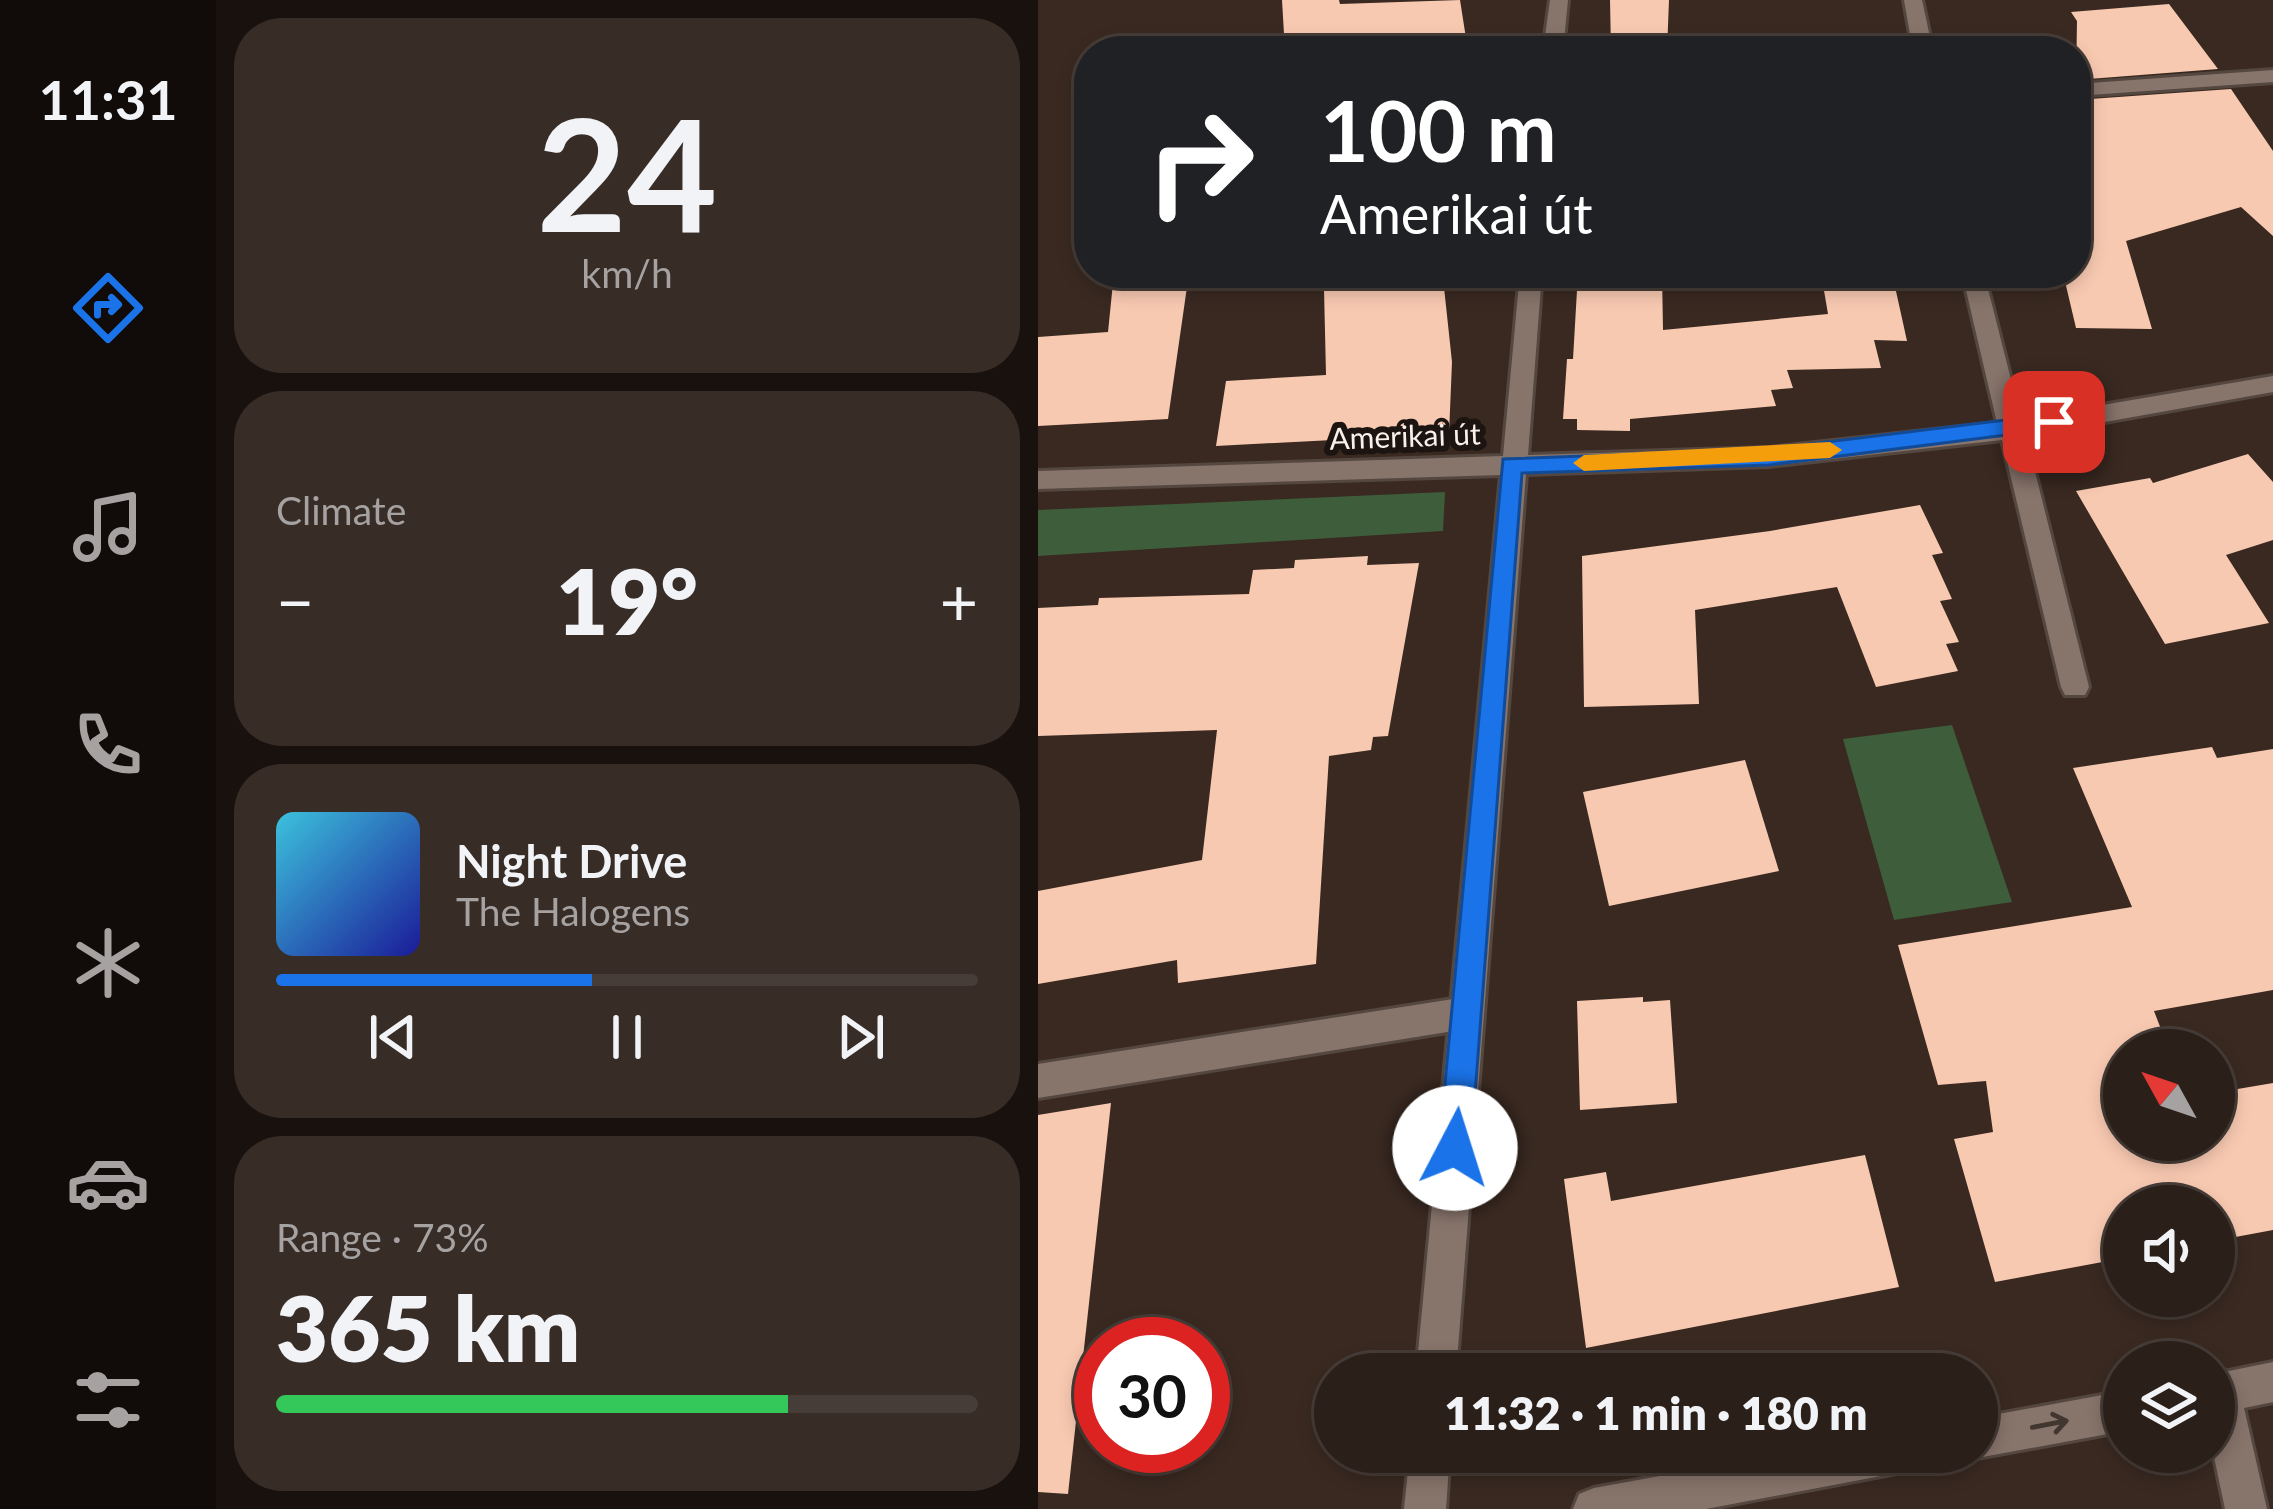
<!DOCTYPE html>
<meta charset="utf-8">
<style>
body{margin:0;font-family:Lato,sans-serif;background:#372c26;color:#f1f3f6;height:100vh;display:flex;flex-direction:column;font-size:45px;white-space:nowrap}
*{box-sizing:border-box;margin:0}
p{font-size:39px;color:#a6a2a2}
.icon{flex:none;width:66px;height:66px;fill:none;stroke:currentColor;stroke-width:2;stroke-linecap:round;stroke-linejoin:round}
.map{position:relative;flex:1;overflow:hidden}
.side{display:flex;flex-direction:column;gap:18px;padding:18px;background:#18110e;width:822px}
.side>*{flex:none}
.banner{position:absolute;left:36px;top:36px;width:1017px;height:252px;border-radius:48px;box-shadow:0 6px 18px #0003,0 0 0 3px #473d38;background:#202124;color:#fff;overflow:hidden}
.needle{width:78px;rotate:310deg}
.buttons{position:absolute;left:1065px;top:1029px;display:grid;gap:24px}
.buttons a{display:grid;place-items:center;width:132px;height:132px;border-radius:50%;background:#2b1f19;box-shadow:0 6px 18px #0003,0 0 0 3px #473d38;font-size:60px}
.speed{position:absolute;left:36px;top:1317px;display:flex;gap:24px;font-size:60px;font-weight:700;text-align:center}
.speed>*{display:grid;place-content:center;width:156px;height:156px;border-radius:50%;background:#2b1f19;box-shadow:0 6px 18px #0003,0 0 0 3px #473d38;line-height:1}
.speed .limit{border:18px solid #d22;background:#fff;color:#111}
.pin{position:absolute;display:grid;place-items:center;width:102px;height:102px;color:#fff;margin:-51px;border-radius:24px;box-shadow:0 6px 18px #0006}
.me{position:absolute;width:132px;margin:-66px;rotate:5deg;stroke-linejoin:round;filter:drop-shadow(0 0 9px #0008)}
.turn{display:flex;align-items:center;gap:42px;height:252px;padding:0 48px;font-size:54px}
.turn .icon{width:156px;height:156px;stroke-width:2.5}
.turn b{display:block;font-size:84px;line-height:102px}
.big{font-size:90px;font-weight:800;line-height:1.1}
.side .widget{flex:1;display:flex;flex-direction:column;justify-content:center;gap:18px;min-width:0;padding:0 42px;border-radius:48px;background:#372c26}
.side .dial{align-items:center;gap:0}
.dial b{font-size:156px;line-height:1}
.song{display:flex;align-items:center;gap:36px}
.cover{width:144px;height:144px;border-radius:18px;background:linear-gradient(135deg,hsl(190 70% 55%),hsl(240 70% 35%))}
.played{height:12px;border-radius:6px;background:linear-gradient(90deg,#1a73e8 45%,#473d38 45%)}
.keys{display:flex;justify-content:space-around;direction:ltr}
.heat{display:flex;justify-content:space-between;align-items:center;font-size:66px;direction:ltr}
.charge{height:18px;border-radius:9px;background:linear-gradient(90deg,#34c759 73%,#473d38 0)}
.trip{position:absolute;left:276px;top:1353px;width:684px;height:120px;border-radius:60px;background:#2b1f19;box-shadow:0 6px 18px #0003,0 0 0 3px #473d38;font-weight:800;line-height:120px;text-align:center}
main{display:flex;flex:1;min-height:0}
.dock{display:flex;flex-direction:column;width:216px;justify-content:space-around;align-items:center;background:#110c0a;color:#a6a2a2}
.dock .icon{width:84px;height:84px}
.dock .selected{color:#1a73e8}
.dock b{font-size:54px;color:#f1f3f6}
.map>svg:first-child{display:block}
.green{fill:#3e5d3b}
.building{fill:#f8c9b1}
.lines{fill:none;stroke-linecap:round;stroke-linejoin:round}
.service-casing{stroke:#544740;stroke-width:6}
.minor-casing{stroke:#544740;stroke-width:6}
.service{fill:#87746b;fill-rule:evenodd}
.minor{fill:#87746b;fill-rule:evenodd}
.oneway{stroke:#413630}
.route{fill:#1a73e8;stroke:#114b97;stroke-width:3}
.slow{fill:#f59e0b}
.labels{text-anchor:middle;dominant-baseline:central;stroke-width:12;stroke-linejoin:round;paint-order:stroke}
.street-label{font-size:30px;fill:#faefe9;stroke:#1b1410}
</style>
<main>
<nav class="dock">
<b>11:31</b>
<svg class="icon selected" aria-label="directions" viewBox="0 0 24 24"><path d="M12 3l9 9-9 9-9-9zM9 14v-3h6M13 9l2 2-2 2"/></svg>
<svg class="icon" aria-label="music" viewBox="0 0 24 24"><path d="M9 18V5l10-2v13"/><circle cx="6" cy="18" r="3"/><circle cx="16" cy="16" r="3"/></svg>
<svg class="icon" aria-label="phone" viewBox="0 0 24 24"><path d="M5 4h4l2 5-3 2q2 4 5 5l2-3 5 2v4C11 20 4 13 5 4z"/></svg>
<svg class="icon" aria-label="climate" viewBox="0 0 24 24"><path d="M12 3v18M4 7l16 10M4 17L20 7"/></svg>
<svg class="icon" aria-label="car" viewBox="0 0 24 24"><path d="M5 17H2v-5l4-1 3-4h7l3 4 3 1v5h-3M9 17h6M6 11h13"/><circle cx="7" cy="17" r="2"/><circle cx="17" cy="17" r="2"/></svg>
<svg class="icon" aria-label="filters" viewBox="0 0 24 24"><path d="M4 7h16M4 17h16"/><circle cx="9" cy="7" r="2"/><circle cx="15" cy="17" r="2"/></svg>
</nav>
<section class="side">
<div class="widget dial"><b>24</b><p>km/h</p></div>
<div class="widget"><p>Climate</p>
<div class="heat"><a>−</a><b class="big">19°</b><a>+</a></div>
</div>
<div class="widget">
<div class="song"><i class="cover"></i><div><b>Night Drive</b><p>The Halogens</p></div></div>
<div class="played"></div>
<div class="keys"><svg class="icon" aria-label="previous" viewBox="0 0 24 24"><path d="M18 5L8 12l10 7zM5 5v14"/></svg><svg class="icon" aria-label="pause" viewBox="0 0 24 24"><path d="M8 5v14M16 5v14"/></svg><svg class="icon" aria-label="next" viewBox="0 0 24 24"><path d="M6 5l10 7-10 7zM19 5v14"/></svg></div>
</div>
<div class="widget"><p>Range · 73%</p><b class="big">365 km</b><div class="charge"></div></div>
</section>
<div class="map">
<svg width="1235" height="1509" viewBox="0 0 1235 1509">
<rect width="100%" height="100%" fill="#392921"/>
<g class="green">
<path d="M 407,492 L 405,531 L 0,556 L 0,510 Z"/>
<path d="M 914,725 L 974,902 L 856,920 L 805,739 Z"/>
</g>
<g class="building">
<path d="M 244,0 L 301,0 L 302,4 L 422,0 L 430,51 L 247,51 Z"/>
<path d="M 572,0 L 631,0 L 629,51 L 573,51 Z"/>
<path d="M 1131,4 L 1180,69 L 1038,80 L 1039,21 L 1033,12 Z"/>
<path d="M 1193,89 L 1235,151 L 1235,236 L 1203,207 L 1088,241 L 1114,329 L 1038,328 L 1025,273 L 1038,273 L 1038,100 Z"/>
<path d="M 76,273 L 151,273 L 130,419 L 0,426 L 0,337 L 70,332 Z"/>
<path d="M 540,273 L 624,273 L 625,330 L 790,314 L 783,273 L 854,273 L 869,341 L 836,340 L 843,368 L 749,370 L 755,388 L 733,390 L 738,406 L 592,419 L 592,431 L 539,430 L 539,419 L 525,419 L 529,359 L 535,359 Z"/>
<path d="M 405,278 L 414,362 L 411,434 L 178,446 L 188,381 L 288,375 L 286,289 Z"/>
<path d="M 1210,454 L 1235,482 L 1235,540 L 1188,555 L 1231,623 L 1127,644 L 1038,491 L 1112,478 L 1115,483 Z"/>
<path d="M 882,505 L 905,553 L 894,555 L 914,599 L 902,601 L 921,642 L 908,644 L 920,671 L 838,687 L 799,587 L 657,610 L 661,704 L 546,707 L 544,556 L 732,531 Z"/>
<path d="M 330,556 L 329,565 L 381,563 L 350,736 L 335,737 L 333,750 L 291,756 L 278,964 L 140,983 L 139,960 L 0,984 L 0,891 L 164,860 L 179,730 L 0,736 L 0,608 L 60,605 L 61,598 L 211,594 L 215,570 L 256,568 L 257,560 Z"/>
<path d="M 1174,747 L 1179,758 L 1235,749 L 1235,990 L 1116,1011 L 1131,1050 L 1086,1050 L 1086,1140 L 1176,1140 L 1176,1093 L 1235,1083 L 1235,1230 L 1176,1241 L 1176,1206 L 1086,1206 L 1086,1258 L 957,1282 L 916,1139 L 955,1132 L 948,1081 L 900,1085 L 860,945 L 1094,907 L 1035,768 Z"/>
<path d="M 707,760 L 741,871 L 571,906 L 545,792 Z"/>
<path d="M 605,997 L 605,1002 L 632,1000 L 639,1103 L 542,1110 L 539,1001 Z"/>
<path d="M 73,1103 L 30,1494 L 0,1492 L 0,1115 Z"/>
<path d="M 827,1155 L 861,1287 L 548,1348 L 526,1179 L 568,1172 L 573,1201 Z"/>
</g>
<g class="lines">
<g class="service-casing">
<path id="service" d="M 428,997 L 440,1001 L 445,1013 L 440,1025 L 428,1029 L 0,1098 L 0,1064 Z"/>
</g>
<g class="minor-casing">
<g id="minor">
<path d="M 512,0 L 530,0 L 525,51 L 505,51 Z"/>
<path d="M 866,0 L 884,0 L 895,51 L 875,51 Z"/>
<path d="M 1235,70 L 1235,82 L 1038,96 L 1038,84 Z"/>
<path d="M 482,273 L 504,273 L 490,455 L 731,448 L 959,423 L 924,273 L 946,273 L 983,419 L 1235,376 L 1235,392 L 988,436 L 1051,687 L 1047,695 L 1027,695 L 1023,687 L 964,440 L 731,466 L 488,474 L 418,1374 L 378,1374 L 463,475 L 0,489 L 0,471 L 465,456 Z"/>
<path d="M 1235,1362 L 1235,1402 L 1206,1408 L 1229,1509 L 1187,1509 L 1175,1452 L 1176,1374 Z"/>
<path d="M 1086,1391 L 1086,1431 L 939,1458 L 924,1452 L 939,1452 L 939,1418 Z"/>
<path d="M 372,1452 L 412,1452 L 408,1509 L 366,1509 Z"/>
<path d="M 753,1452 L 884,1452 L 878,1466 L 864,1472 L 668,1509 L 535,1509 L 541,1494 L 556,1488 Z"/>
</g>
</g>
<use href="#service" class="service"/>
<use href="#minor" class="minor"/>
</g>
<defs><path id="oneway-shaft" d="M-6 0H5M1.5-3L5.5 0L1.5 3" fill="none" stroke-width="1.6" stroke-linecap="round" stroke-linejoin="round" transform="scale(3)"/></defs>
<use class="oneway" href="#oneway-shaft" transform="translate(1012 1424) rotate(-11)"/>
<path class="route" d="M 1016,414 L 1024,417 L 1024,428 L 731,465 L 484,473 L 433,1148 L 429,1160 L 417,1165 L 405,1160 L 401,1148 L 465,459 L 731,449 Z"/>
<path class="slow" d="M 792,442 L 804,450 L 792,458 L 546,471 L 535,463 L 546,455 Z"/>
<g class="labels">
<g class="street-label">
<text transform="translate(367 435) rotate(-2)">Amerikai út</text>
</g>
</g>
</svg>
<div class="buttons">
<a><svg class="needle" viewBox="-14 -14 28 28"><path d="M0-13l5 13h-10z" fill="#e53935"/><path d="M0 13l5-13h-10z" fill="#a6a2a2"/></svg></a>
<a><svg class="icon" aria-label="sound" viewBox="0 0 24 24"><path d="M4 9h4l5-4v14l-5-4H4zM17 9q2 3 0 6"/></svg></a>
<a><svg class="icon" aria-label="layers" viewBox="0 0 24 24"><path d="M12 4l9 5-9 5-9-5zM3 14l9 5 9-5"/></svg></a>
</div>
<div class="speed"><div class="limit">30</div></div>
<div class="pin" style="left:1016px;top:422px;background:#d93025"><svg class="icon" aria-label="arrive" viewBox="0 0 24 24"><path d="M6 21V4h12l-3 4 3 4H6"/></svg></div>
<svg class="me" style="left:417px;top:1148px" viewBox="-20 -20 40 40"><circle r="19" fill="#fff"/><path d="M0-13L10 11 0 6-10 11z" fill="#1a73e8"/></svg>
<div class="trip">11:32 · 1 min · 180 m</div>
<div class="banner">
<div class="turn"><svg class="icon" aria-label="right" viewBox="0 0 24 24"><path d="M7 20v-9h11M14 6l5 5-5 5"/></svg><div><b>100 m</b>Amerikai út</div></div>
</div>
</div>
</main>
